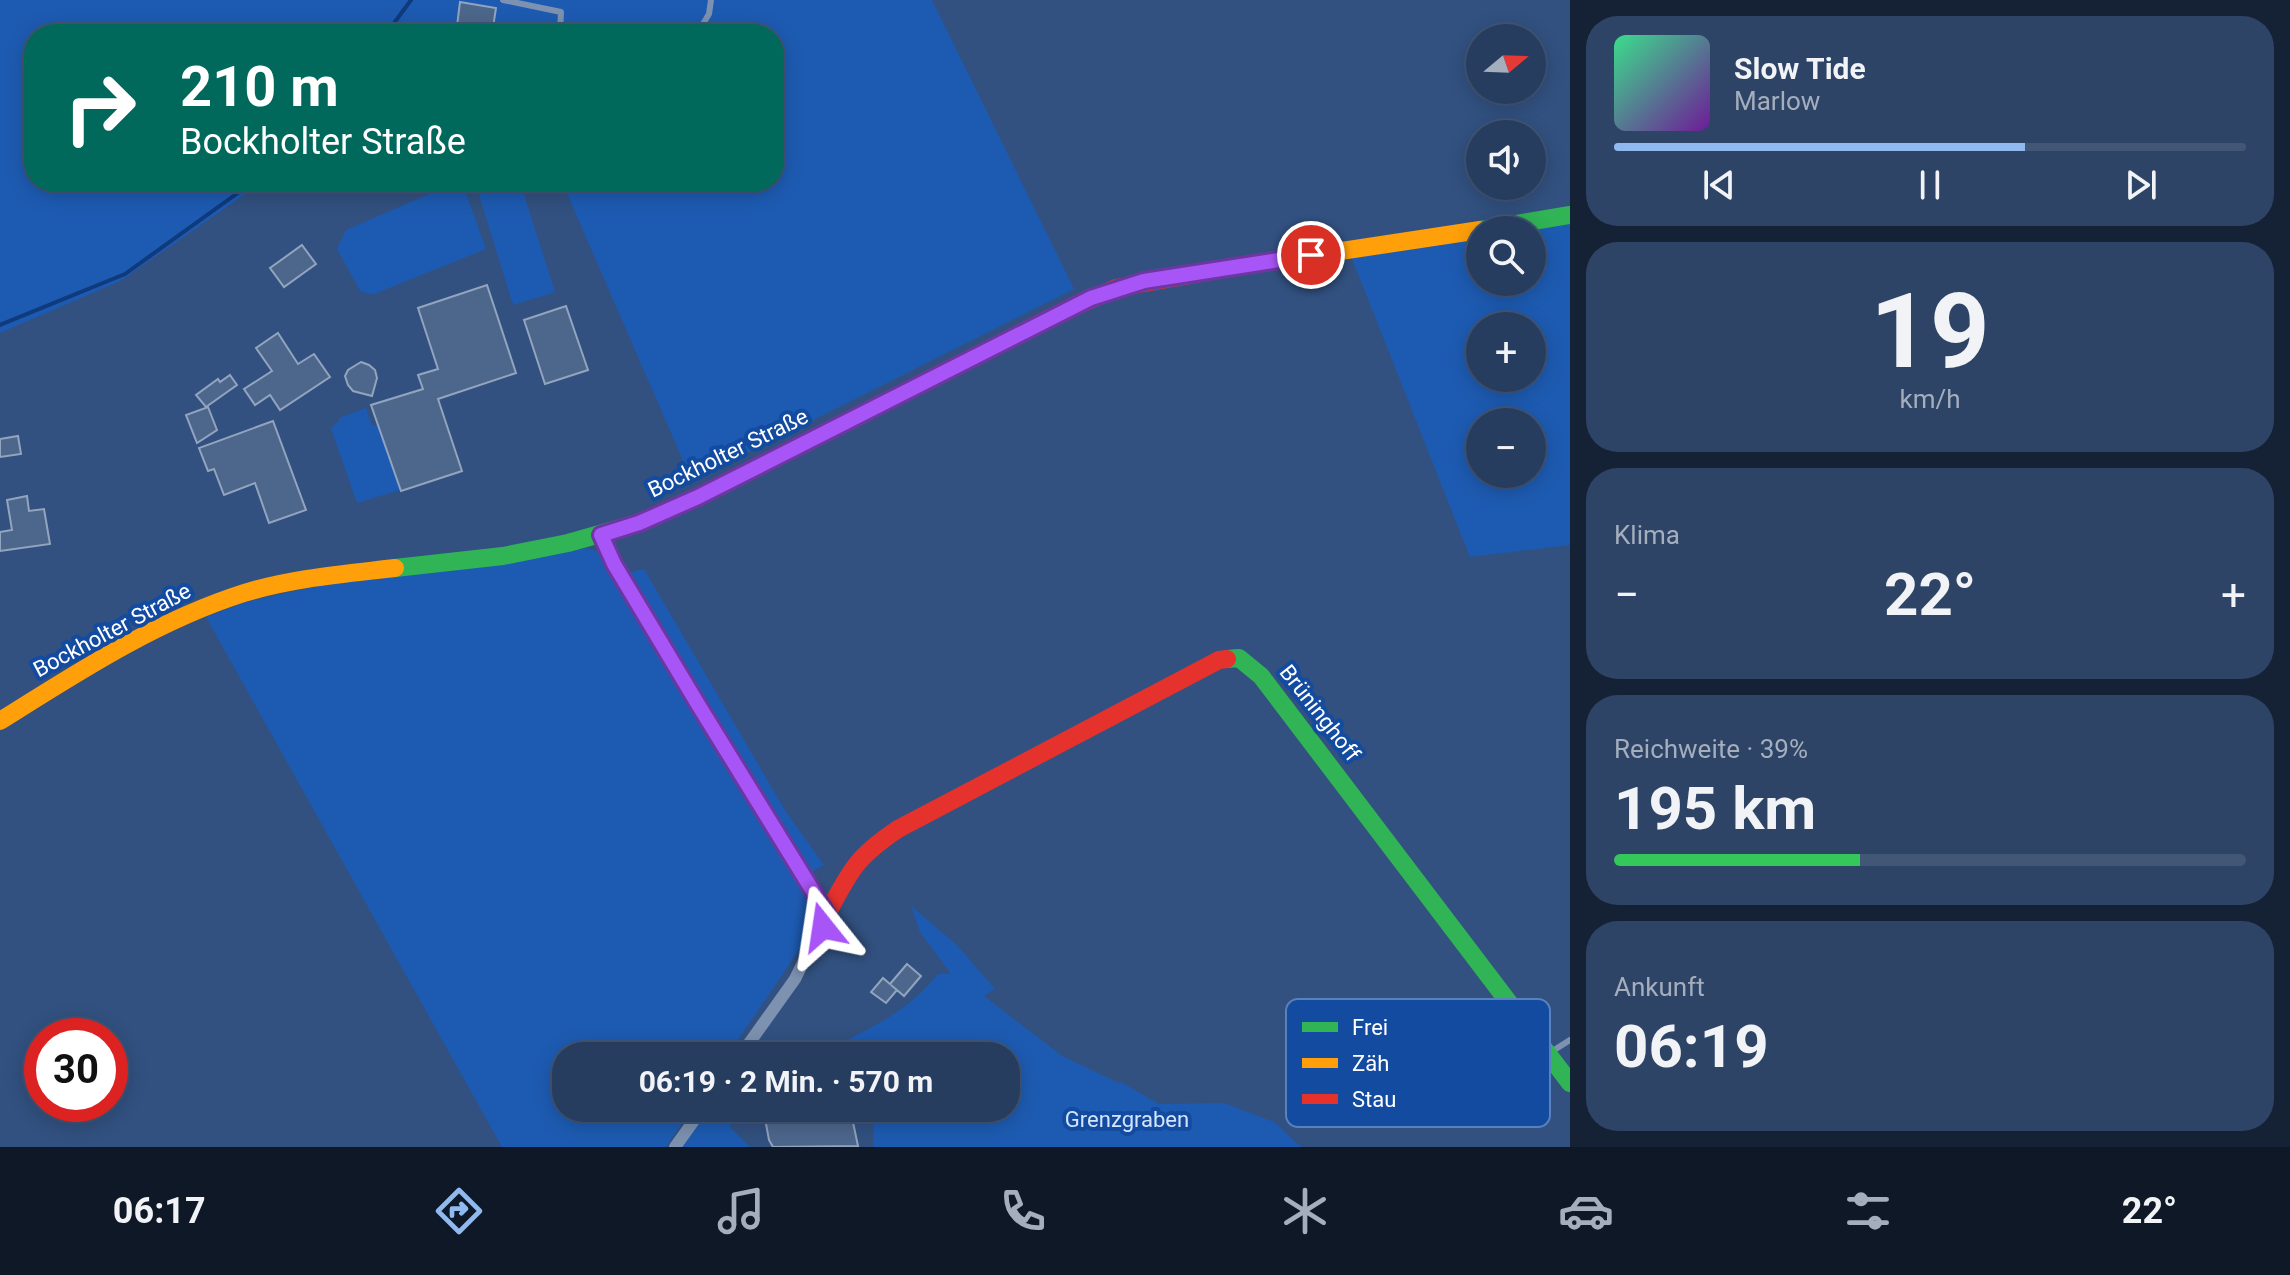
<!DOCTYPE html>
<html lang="de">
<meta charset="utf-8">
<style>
body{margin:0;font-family:Roboto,sans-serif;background:#2e4466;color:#f1f3f6;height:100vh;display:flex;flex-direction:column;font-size:30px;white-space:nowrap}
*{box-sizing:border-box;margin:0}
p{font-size:26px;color:#a4aebd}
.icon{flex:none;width:44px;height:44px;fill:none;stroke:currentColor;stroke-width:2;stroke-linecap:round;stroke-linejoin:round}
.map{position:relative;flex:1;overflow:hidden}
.side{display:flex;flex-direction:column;gap:16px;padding:16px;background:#152235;width:720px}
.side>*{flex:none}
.guide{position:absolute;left:24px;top:24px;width:760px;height:168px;border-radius:32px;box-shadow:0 4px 20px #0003,0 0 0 2px #425675;background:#00695c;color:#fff;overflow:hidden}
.needle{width:52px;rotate:71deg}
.buttons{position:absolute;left:1466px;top:24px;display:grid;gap:16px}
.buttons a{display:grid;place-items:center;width:80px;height:80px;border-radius:50%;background:#263d60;box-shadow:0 4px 20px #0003,0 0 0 2px #425675;font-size:40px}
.speed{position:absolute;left:24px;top:1018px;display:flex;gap:16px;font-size:40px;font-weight:700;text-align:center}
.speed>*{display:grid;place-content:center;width:104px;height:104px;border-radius:50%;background:#263d60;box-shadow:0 4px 20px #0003,0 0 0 2px #425675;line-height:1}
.speed .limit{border:12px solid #d22;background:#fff;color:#111}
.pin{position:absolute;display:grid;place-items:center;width:68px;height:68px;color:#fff;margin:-34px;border:4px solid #fff;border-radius:50%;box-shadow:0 2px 8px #0007}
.me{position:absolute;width:88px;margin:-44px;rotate:345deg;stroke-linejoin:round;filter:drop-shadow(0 0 6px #0008)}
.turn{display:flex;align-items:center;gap:28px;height:168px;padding:0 24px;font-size:36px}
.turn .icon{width:104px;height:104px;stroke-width:2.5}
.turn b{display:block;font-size:56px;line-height:68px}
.big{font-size:60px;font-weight:700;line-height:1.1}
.side .widget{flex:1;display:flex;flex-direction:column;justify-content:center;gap:12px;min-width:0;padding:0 28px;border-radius:32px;background:#2e4466}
.side .dial{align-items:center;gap:0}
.dial b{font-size:104px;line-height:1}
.song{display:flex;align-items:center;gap:24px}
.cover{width:96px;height:96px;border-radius:12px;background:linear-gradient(135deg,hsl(150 70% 55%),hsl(280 70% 35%))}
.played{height:8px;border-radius:4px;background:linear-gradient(90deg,#90b9f0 65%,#425675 65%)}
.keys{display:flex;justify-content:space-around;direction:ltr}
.heat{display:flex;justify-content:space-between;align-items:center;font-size:44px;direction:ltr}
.charge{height:12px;border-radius:6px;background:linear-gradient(90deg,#34c759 39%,#425675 0)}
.trip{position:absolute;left:552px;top:1042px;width:468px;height:80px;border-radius:32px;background:#263d60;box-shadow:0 4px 20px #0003,0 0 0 2px #425675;font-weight:700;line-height:80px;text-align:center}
.tab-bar{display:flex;height:128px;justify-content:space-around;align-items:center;background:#0f1826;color:#a4aebd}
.tab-bar .icon{width:56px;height:56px}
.tab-bar .active{color:#90b9f0}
.tab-bar b{font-size:36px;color:#f1f3f6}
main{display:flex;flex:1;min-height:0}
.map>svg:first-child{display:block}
.green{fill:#1d5bb2;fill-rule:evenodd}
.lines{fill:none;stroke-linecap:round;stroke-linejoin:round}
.stream{stroke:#0f3a7c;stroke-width:4}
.building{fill:#4d678c;stroke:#92a4be;stroke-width:2}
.lane{stroke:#7d92b0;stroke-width:6}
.street{stroke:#7d92b0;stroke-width:12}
.fast{stroke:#30b455;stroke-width:18}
.slow{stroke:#ff9f0a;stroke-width:18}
.jam{stroke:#e5322d;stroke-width:18}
.route-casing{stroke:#6d37a1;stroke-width:20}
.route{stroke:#a855f7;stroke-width:14}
.labels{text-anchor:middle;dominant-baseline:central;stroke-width:8;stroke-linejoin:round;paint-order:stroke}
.street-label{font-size:22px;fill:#fff;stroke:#124ba0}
.park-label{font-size:22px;fill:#d3e5fe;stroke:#124ba0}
.key{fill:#124ba0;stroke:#5981bc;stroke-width:2}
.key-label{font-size:22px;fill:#fff}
</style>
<main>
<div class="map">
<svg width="1570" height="1147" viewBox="0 0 1570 1147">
<rect width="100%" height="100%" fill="#325180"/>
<g class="green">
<path d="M 0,0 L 932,0 L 1074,289 L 692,481 L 562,182 L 774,182 L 774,34 L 34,34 L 34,182 L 263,182 L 120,281 L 0,333 Z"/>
<path d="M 457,182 L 462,182 L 486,249 L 374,294 L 361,292 L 337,249 L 346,230 Z"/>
<path d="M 475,182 L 520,182 L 555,292 L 513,305 Z"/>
<path d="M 1570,223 L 1570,545 L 1470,557 L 1351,256 L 1480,236 L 1480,282 L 1532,282 L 1532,230 ZM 1480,326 L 1532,326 L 1532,378 L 1480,378 ZM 1480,422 L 1532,422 L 1532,474 L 1480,474 Z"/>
<path d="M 366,408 L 372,426 L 378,424 L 400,490 L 357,503 L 331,428 L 339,421 L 339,418 Z"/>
<path d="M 587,548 L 601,553 L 615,576 L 644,569 L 786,812 L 824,865 L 799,879 L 815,903 L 818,922 L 727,1056 L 566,1056 L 566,1108 L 692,1108 L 666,1147 L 502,1147 L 206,617 L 245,602 L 338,582 L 505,564 Z"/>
<path d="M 911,906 L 957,945 L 995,989 L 984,996 L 1062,1056 L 1119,1083 L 1121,1082 L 1159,1104 L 1224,1103 L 1274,1122 L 1301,1147 L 873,1147 L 874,1108 L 1006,1108 L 1006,1056 L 821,1054 C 868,1028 903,1017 938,974 L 951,974 L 920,932 Z"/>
<path d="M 711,1108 L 737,1108 L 730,1127 L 750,1147 L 681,1147 Z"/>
</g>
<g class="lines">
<g class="stream">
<path d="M 386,34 L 411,0"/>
<path d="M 0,325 L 125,274 L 253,182"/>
</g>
</g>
<g class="building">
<path d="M 460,2 L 496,8 L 492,34 L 456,34 Z"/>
<path d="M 302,245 L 316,264 L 284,287 L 270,268 Z"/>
<path d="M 487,285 L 516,373 L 438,399 L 462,471 L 401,491 L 371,405 L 423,389 L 418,375 L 438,369 L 418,308 Z"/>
<path d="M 566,306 L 588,370 L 545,384 L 524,320 Z"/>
<path d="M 278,333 L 298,364 L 314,354 L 330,377 L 280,410 L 270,395 L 255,405 L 244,389 L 272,371 L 256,348 Z"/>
<path d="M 361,362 L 369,365 L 375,370 L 377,378 L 372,396 L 353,391 L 348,385 L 345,376 L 348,370 Z"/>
<path d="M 230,375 L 237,385 L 206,407 L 196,395 L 218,379 L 220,382 Z"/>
<path d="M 208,407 L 217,430 L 197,443 L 186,415 Z"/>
<path d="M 273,421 L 306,510 L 269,523 L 255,483 L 224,495 L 214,469 L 208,471 L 199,448 Z"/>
<path d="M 18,436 L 21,454 L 0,457 L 0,439 Z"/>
<path d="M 27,496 L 29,511 L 44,509 L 50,544 L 0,551 L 0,532 L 12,530 L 7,500 Z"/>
<path d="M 907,964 L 921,976 L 904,996 L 891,985 L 897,990 L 886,1003 L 871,992 L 883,978 L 890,984 Z"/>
<path d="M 763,1108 L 788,1108 L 789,1112 L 809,1108 L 850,1108 L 858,1146 L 773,1147 L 769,1140 Z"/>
</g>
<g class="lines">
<g class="lane">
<path d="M 503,0 L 561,12 L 560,34"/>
<path d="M 697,34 L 709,14 L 711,0"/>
<path d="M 1551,1052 L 1570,1040"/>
</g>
<g class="street">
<path d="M 601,535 L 614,564 L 699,706 L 827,914 L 795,979 L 740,1056"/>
<path d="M 675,1147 L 703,1108"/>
</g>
<g class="fast">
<path d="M 1480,230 L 1570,215"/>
<path d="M 395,568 L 503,556 L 568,543 L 639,523 L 721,486 L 803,444"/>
<path d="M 1227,659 L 1239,658 L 1261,676 L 1570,1083"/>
</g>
<g class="slow">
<path d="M 1242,266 L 1480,230"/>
<path d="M 0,721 C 78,672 156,621 244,593 C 293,578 344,574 395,568"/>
</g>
<g class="jam">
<path d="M 803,444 L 1048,319 L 1116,288 L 1242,266"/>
<path d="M 827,914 C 851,870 855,858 898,829 L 1219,660 L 1227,659"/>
</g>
</g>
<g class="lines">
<g class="route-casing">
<path id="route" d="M 823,927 L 827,914 L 699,706 L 614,564 L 601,535 L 639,523 L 698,497 L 1091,298 L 1144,281 L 1311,255"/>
</g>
<use href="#route" class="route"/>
</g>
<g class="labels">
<g class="street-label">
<text transform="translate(728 453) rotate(-26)">Bockholter Straße</text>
<text transform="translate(112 630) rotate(-28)">Bockholter Straße</text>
<text transform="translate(1320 713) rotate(52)">Brüninghoff</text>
</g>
<g class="park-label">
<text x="1127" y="1119">Grenzgraben</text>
</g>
</g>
<rect x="1286" y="999" width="264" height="128" rx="12" class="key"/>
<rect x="1302" y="1022" width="36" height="10" fill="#30b455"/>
<rect x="1302" y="1058" width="36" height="10" fill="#ff9f0a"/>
<rect x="1302" y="1094" width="36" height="10" fill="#e5322d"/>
<g class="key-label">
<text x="1352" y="1035">Frei</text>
<text x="1352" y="1071">Zäh</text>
<text x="1352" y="1107">Stau</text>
</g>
</svg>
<div class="buttons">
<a><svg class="needle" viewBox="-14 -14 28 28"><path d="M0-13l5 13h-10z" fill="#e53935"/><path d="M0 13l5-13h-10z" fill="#a4aebd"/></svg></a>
<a><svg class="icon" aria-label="sound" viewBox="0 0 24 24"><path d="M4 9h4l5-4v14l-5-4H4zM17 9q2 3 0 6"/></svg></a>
<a><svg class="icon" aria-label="search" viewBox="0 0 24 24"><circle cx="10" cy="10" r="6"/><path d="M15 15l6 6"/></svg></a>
<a>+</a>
<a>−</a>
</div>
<div class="speed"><div class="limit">30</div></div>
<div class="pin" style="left:1311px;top:255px;background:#d93025"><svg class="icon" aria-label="arrive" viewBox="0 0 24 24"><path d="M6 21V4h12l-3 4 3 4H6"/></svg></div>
<svg class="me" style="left:823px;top:927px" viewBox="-20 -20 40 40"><path d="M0-17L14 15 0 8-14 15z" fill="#a855f7" stroke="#fff" stroke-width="4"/></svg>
<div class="trip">06:19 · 2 Min. · 570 m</div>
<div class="guide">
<div class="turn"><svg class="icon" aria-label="right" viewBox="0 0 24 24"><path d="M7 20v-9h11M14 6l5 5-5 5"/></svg><div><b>210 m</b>Bockholter Straße</div></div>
</div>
</div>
<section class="side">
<div class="widget">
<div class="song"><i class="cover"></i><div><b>Slow Tide</b><p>Marlow</p></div></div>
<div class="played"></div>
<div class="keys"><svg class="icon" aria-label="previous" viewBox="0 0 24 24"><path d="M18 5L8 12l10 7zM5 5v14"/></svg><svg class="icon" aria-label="pause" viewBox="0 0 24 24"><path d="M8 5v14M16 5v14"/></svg><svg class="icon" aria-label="next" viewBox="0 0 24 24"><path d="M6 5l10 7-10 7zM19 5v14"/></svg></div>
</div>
<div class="widget dial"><b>19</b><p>km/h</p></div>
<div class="widget"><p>Klima</p>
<div class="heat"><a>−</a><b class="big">22°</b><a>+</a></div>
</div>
<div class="widget"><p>Reichweite · 39%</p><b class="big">195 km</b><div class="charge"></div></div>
<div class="widget"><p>Ankunft</p><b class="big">06:19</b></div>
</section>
</main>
<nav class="tab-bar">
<b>06:17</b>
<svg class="icon active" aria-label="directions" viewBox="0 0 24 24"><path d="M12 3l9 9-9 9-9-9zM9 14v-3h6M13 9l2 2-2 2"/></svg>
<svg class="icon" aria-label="music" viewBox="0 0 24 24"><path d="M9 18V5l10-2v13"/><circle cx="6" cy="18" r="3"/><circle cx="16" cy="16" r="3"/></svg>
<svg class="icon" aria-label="phone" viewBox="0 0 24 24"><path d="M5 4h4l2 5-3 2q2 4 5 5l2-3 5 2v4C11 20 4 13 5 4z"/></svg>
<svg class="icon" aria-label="climate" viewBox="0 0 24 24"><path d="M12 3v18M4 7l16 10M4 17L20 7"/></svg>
<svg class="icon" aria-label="car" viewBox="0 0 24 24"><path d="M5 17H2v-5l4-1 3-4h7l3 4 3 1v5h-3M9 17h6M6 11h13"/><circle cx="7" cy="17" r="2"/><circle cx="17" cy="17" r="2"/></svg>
<svg class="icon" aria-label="filters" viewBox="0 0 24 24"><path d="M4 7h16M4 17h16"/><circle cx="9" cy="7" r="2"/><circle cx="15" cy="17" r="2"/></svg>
<b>22°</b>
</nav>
